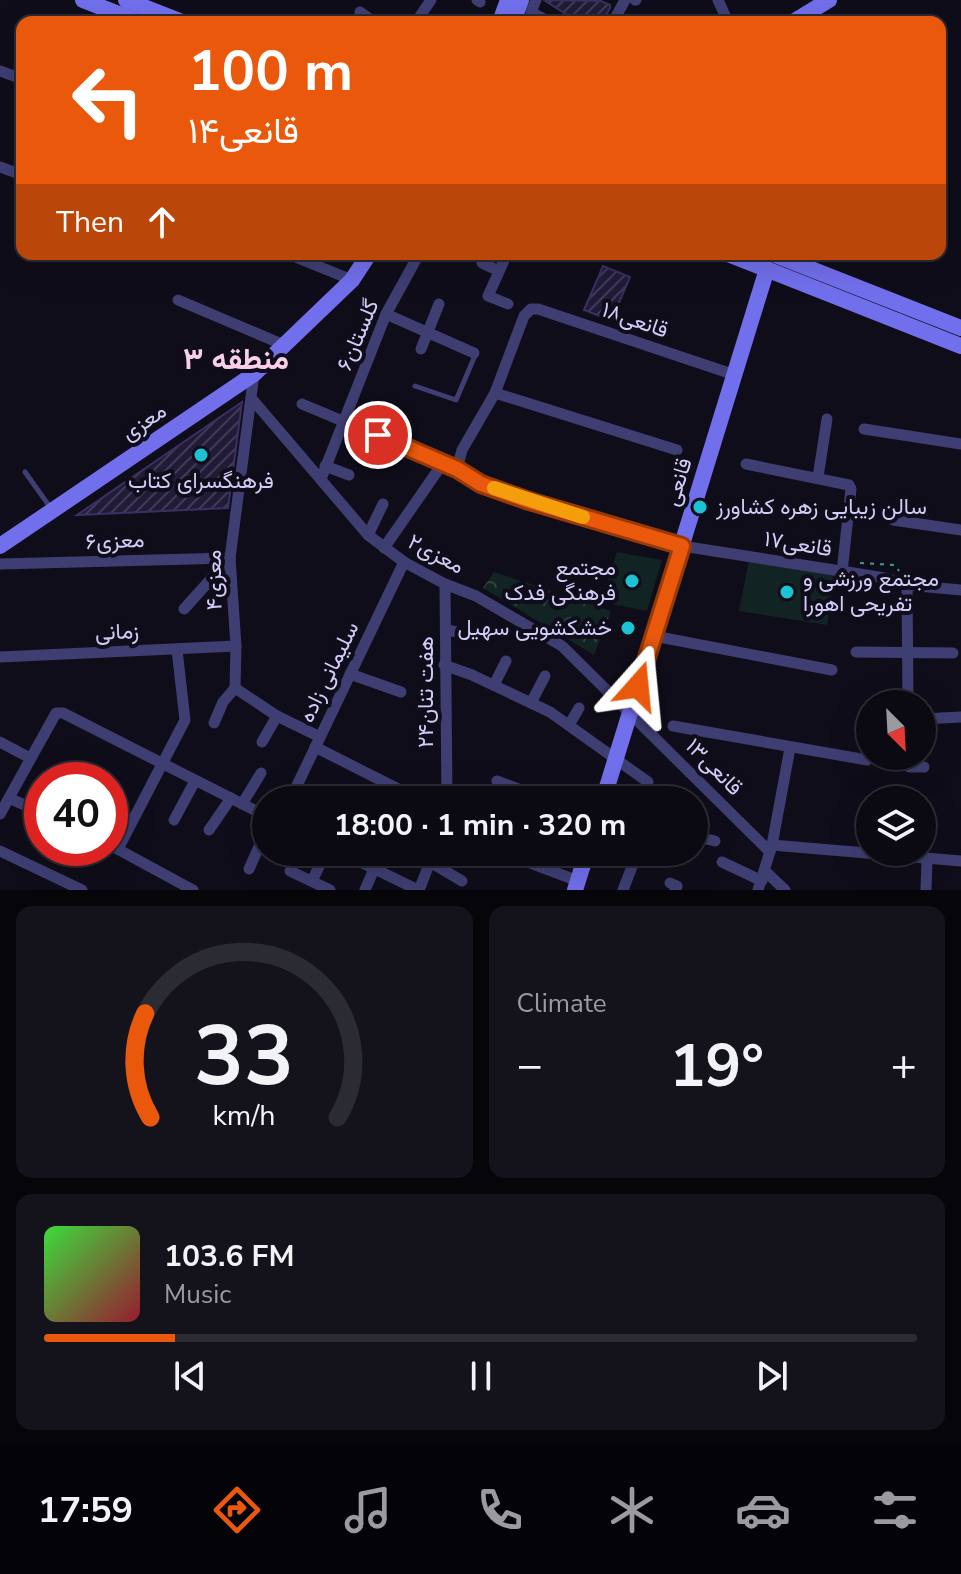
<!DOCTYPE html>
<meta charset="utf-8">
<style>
body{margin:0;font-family:"Nunito Sans",Vazirmatn,sans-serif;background:#14131c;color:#f1f3f6;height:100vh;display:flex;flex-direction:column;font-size:30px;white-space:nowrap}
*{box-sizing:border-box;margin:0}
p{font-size:26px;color:#9a9aa0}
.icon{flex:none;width:44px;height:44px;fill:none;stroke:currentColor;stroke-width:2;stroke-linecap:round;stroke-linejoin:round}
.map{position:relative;height:890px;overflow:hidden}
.details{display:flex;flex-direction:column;gap:16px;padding:16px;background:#06060a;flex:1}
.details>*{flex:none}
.top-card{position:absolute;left:16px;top:16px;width:930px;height:244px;border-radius:16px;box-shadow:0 8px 32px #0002,0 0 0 2px #2b2b33;background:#ea580c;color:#fff;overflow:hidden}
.needle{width:52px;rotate:156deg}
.controls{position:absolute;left:856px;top:690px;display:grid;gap:16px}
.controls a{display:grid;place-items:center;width:80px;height:80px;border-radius:50%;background:#0b0a13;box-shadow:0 8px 32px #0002,0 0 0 2px #2b2b33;font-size:40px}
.speed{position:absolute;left:24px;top:762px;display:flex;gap:16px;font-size:40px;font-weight:700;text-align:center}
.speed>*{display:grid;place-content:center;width:104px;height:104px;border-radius:50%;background:#0b0a13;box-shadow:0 8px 32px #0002,0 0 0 2px #2b2b33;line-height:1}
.speed .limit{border:12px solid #d22;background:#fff;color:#111}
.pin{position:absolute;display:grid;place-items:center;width:68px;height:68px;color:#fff;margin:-34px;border:4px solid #fff;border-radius:50%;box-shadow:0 2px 8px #0007}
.me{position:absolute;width:88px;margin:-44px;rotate:18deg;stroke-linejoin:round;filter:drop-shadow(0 0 6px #0008)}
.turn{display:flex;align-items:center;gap:28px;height:168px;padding:0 40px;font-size:36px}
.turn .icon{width:104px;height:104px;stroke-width:2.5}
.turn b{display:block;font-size:56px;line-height:68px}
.then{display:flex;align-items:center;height:76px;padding:0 40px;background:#0003;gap:16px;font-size:30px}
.big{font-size:60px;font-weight:700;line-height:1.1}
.details .card{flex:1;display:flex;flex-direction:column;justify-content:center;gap:12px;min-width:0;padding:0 28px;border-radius:16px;background:#14131c}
.details .dial{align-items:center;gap:0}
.dial svg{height:208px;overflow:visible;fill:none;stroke:#2b2b33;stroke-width:7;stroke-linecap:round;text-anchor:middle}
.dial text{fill:#f1f3f6;stroke:none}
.song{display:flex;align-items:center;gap:24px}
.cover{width:96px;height:96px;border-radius:12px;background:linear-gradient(135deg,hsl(120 70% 55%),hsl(350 70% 35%))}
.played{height:8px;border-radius:4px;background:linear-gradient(90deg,#ea580c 15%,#2b2b33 15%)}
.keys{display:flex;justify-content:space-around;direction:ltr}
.heat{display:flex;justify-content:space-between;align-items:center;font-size:44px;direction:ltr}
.details .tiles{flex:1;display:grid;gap:16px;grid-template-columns:1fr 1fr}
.card:last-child{grid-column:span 2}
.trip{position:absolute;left:252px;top:786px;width:456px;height:80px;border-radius:40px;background:#0b0a13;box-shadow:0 8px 32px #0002,0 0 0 2px #2b2b33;font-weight:700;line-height:80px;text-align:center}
.dock{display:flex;height:128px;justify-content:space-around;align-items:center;background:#040408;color:#9a9aa0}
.dock .icon{width:56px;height:56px}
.dock .active{color:#ea580c}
.dock b{font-size:36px;color:#f1f3f6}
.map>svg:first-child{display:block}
.park{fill:url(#park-crowns)}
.pitch{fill:#112322}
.building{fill:url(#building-hatch);stroke:#3a3061;stroke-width:2}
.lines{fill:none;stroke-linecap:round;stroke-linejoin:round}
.path{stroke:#3b9d97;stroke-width:2;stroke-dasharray:4 6;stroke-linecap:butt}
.lane{stroke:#3f3e73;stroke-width:5}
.street{stroke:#3f3e73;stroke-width:11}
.secondary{stroke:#726fec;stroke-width:16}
.route-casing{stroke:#983908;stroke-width:20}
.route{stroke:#ea580c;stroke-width:14}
.slow{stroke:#f59e0b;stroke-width:14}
.poi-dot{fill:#1cc3d4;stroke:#0f0d19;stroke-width:3}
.labels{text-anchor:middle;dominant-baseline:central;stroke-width:8;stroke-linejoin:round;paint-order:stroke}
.street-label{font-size:22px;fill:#d1ccf8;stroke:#0f0d19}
.poi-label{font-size:22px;fill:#d1ccf8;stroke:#0f0d19;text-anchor:start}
.district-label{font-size:30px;font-weight:bold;fill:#f8cee9;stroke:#0f0d19}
</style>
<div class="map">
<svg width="961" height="890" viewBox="0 0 961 890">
<defs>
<pattern id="park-crowns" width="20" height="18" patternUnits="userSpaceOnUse" patternTransform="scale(2)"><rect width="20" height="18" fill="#112322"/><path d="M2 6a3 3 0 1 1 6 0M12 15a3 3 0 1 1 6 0" fill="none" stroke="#334243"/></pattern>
<pattern id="building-hatch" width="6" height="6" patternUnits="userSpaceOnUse" patternTransform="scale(2)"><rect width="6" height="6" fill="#211b38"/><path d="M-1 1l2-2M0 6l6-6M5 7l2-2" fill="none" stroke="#403b56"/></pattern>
</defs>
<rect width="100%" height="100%" fill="#0f0d19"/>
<path class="park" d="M 494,572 L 611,611 L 594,655 L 483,588 Z"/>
<g class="pitch">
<path d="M 617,552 L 662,560 L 647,611 L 601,602 Z"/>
<path d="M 749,559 L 835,572 L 827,625 L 739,611 Z"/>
</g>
<g class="building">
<path d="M 544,0 L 601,1 L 610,5 L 610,8 L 602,22 L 578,22 Z"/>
<path d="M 603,266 L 630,277 L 614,314 L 605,311 L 602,317 L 584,310 Z"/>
<path d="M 242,402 L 228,508 L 77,515 Z"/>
</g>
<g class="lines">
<path class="path" d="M 860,563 L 895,565 L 899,571"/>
<g class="lane">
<path d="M 415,386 L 456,400 L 474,358 L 474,353"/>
<path d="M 25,472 L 50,507"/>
</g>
<g class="street">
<path d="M 477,0 L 480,2"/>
<path d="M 536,0 L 531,12 L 550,22"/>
<path d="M 635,0 L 636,0"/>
<path d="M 718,0 L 728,22"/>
<path d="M 360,12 L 374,22"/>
<path d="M 416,22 L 431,0"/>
<path d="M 613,22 L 625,0"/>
<path d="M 0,71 L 22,79"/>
<path d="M 0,167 L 22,175"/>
<path d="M 288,254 L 352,280"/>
<path d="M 507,254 L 488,296 L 508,304"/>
<path d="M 482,263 L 499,271"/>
<path d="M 178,300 L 284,345"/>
<path d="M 386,314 L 474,353"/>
<path d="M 421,349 L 439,304"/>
<path d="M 254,374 L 230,558 L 236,646 L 235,688 L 277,716 L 320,737"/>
<path d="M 495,393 L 677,450"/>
<path d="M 252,399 L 368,535 L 404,562 L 445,584 L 476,596 L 562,646 L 770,852"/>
<path d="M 302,404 L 457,469 L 481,484 L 529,501 L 682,546 L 885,578 L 907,585 L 961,590"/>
<path d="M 864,429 L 961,444"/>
<path d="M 378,435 L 391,409"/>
<path d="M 378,459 L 387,438"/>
<path d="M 746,464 L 849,485 L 851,489 L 842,572"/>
<path d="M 325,466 L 349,475"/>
<path d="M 457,469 L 462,450 L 495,393 L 524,316 L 531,309 L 538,309 L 735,375"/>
<path d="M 818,477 L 827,419"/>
<path d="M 321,479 L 386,314 L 419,254"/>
<path d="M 893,520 L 961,530"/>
<path d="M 368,535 L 383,504"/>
<path d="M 384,548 L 443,463"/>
<path d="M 0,564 L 230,558"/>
<path d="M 445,584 L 447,800"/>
<path d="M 907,585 L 908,704"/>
<path d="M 184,609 L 230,558"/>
<path d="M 446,630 L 475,635"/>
<path d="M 654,636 L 832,670"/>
<path d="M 856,652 L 953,653"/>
<path d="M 0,657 L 236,646"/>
<path d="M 444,665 L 472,675 L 550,712 L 648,782"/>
<path d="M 350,674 L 401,692"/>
<path d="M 494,685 L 506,661"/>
<path d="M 531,703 L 545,676"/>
<path d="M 922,719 L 961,717"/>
<path d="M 214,723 L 223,702 L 235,688"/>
<path d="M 569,725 L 579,708"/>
<path d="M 673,726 L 867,760"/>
<path d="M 0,742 L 30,758"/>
<path d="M 262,742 L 277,716"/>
<path d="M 315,747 L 420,800"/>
<path d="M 908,756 L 909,767 L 924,767"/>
<path d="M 497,781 L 548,800"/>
<path d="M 9,798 L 42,813"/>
<path d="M 290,800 L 404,562"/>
<path d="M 242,804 L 261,773"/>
<path d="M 0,814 L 56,713 L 63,713 L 266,816"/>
<path d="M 174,820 L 195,781"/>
<path d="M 209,830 L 231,798"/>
<path d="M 694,836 L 715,841"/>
<path d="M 110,845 L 193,890"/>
<path d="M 772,845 L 961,861"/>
<path d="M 118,849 L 185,720 L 177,650"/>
<path d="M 0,851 L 82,890"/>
<path d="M 340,852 L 418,890"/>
<path d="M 501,852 L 578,881"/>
<path d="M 430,862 L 462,881"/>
<path d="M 722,862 L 762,881"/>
<path d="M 367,865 L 374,852"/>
<path d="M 249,869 L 266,831"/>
<path d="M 290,871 L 330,890"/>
<path d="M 766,872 L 785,890"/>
<path d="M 312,881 L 326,852"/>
<path d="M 670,883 L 677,886 L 675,890"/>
<path d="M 365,890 L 374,869"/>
<path d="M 419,890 L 434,852"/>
<path d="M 623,890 L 635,859"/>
<path d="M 758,890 L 772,845 L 790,748"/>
<path d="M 926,890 L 927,859"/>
</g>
<g class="secondary">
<path d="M 83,0 L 139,22"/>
<path d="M 126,0 L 182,22"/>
<path d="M 500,22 L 508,0"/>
<path d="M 513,22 L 521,0"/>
<path d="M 793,22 L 829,0"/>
<path d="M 728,254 L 961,346"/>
<path d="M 773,254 L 961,328"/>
<path d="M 0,546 L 254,374 L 352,280 L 369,254"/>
<path d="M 603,800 L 767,269"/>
<path d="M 575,890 L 587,852"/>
</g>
</g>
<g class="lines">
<g class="route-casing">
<path id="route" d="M 378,435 L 457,469 L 481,484 L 529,501 L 682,546 L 638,686"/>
</g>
<use href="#route" class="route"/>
<path class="slow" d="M 494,488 L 583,517"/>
</g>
<g class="poi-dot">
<circle cx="201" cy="455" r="8"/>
<circle cx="700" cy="507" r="8"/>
<circle cx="632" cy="581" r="8"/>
<circle cx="787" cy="592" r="8"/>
<circle cx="628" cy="628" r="8"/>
</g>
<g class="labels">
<g class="street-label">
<text transform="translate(635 320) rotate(19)">۱۸قانعی</text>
<text transform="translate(358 335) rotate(-67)">گلستان۶</text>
<text transform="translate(144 422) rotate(-34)">معزی</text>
<text transform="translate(678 482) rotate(-73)">قانعی</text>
<text transform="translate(115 541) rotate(-2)">۶معزی</text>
<text transform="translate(798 544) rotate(9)">۱۷قانعی</text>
<text transform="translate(436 554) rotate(28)">۲معزی</text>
<text transform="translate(214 580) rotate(-91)">۴معزی</text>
<text transform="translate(117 632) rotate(-2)">زمانی</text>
<text transform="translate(329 672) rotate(-64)">سلیمانی زاده</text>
<text transform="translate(426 692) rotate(-90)">هفت تنان۲۴</text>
<text transform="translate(714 767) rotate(45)">۱۳قانعی</text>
</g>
<g class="poi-label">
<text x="201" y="481" text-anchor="middle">فرهنگسرای کتاب</text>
<text x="716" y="507">سالن زیبایی زهره کشاورز</text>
<text x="616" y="568" text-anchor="end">مجتمع<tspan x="616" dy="25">فرهنگی فدک</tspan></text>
<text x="803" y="579">مجتمع ورزشی و<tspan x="803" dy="25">تفریحی اهورا</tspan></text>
<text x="612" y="628" text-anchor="end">خشکشویی سهیل</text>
</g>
<g class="district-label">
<text x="236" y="359">منطقه ۳</text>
</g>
</g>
</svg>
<div class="controls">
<a><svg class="needle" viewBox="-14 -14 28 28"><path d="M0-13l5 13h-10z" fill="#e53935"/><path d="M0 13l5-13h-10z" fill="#9a9aa0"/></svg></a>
<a><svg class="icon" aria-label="layers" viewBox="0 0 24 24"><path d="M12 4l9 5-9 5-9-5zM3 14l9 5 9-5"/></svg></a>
</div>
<div class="speed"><div class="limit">40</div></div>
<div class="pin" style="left:378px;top:435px;background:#d93025"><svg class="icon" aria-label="arrive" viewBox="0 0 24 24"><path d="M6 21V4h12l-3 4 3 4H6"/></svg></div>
<svg class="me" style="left:638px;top:686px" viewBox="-20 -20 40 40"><path d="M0-17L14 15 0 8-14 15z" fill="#ea580c" stroke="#fff" stroke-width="4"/></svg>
<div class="trip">18:00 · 1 min · 320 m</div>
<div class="top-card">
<div class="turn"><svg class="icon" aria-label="left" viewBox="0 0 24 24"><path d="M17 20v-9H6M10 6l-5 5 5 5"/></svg><div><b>100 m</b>۱۴قانعی</div></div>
<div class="then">Then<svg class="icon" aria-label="ahead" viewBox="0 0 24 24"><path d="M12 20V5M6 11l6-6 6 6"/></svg></div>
</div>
</div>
<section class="details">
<div class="tiles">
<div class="card dial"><svg viewBox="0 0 100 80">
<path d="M14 69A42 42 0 1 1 86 69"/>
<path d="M14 69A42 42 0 0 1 12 29" stroke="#ea580c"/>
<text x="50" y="56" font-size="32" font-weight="700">33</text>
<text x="50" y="72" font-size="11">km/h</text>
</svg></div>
<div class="card"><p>Climate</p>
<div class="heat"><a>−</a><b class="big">19°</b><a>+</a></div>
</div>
<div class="card">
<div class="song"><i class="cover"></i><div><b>103.6 FM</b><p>Music</p></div></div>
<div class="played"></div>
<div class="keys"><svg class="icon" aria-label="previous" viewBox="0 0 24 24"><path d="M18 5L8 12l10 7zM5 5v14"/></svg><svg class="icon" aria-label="pause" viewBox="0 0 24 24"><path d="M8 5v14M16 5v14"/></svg><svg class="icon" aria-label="next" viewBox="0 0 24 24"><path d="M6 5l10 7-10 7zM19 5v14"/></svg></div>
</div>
</div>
</section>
<nav class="dock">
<b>17:59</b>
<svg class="icon active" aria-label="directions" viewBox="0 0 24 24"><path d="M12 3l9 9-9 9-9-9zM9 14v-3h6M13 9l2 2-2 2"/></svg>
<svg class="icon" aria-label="music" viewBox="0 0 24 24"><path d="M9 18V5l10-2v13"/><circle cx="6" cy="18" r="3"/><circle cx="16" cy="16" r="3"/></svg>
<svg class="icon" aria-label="phone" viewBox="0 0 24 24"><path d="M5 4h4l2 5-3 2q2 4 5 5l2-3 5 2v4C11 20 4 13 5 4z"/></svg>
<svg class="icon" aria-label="climate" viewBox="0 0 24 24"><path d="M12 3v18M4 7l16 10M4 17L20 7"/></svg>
<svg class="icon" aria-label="car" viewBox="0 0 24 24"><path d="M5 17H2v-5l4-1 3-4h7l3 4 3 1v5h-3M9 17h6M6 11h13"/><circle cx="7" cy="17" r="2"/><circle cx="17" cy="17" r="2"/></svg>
<svg class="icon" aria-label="filters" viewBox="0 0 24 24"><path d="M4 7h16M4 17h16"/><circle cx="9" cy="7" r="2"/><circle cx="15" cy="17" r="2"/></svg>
</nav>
